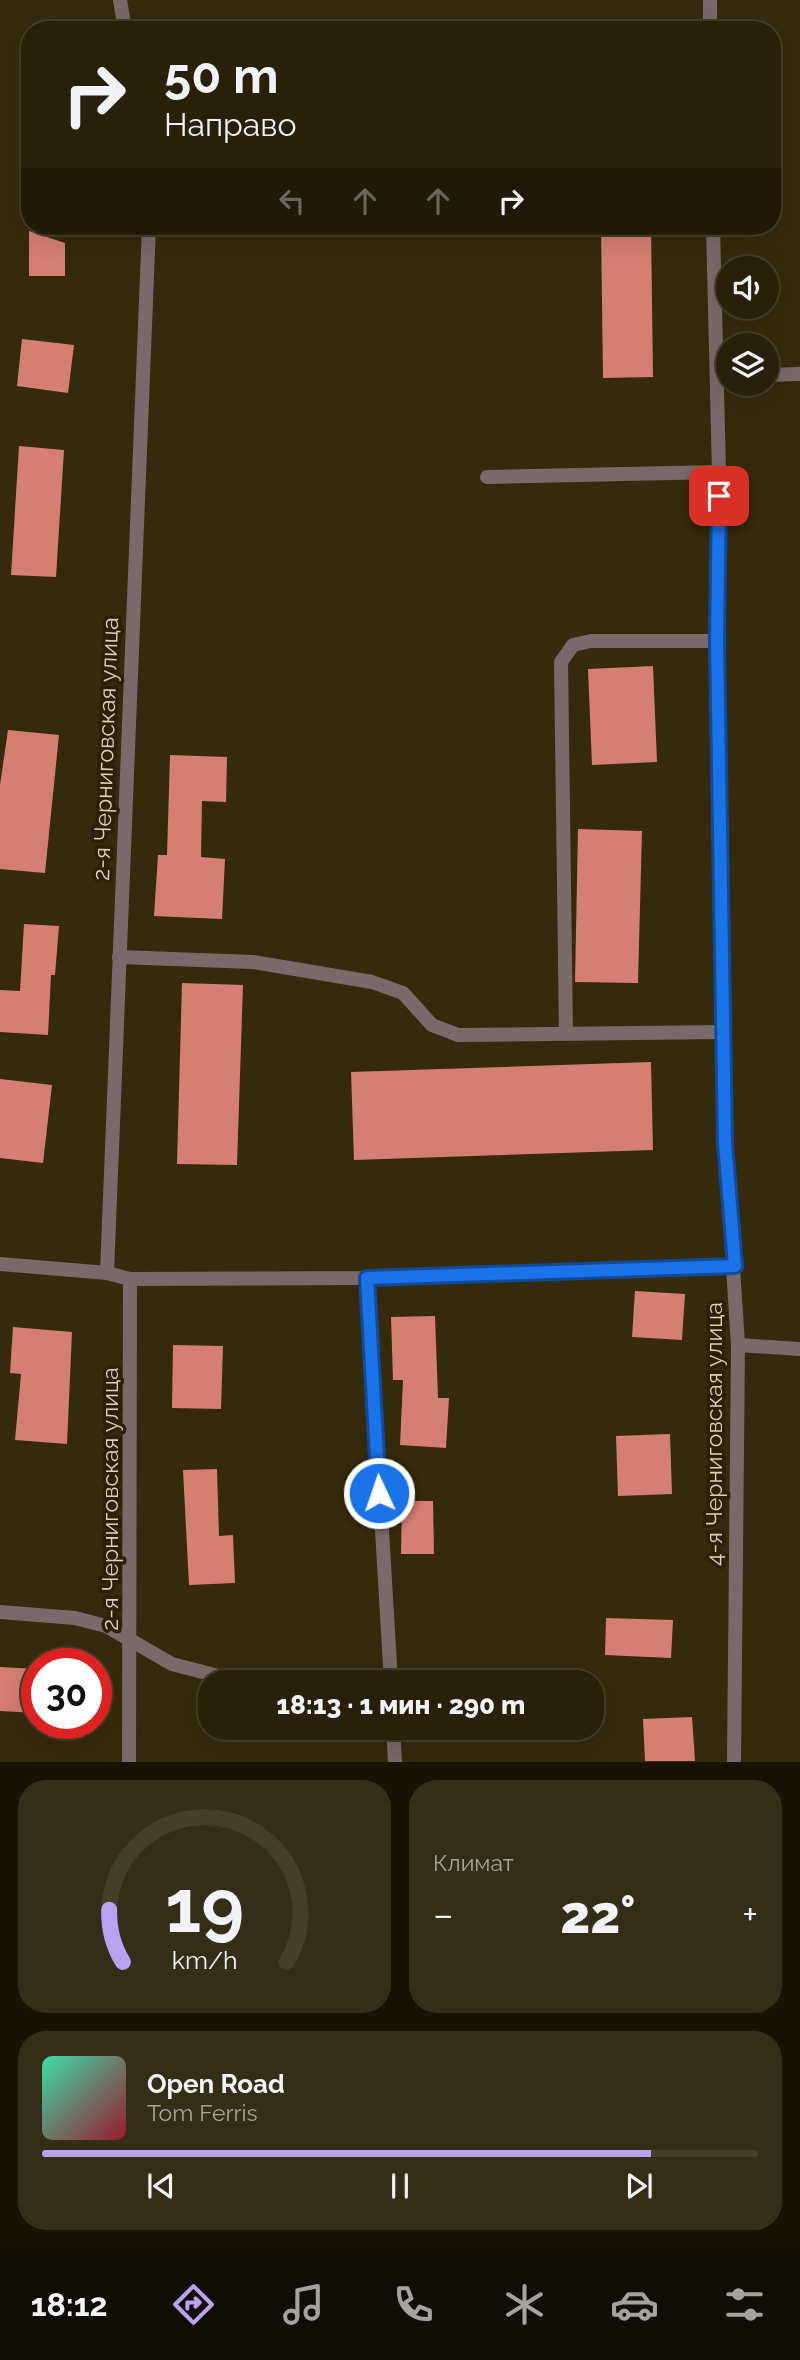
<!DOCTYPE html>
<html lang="ru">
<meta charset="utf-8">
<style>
body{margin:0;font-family:Raleway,sans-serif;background:#342d17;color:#f1f3f6;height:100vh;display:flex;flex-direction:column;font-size:26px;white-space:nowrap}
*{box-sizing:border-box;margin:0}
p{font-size:23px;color:#a5a39c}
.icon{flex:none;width:38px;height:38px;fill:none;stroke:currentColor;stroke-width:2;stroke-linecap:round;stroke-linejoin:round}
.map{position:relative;height:1762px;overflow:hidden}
.drawer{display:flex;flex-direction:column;gap:18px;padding:18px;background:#161205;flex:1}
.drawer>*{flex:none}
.guide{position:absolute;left:21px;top:21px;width:760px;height:214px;border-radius:28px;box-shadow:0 7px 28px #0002,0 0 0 2px #443e2a;background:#282009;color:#f1f3f6;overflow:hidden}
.buttons{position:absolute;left:716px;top:256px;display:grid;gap:14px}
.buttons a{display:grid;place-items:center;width:63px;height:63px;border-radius:50%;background:#282009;box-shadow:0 7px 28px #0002,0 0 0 2px #443e2a;font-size:35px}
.speed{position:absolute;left:21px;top:1648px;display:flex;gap:14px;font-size:35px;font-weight:700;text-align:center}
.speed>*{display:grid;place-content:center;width:91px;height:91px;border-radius:50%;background:#282009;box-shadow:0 7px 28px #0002,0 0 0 2px #443e2a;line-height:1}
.speed .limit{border:10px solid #d22;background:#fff;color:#111}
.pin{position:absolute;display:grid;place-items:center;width:60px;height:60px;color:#fff;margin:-30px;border-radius:14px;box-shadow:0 4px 10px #0006}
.me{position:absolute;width:77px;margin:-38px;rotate:357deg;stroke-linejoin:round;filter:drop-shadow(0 0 5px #0008)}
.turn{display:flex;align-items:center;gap:24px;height:147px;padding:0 28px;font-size:32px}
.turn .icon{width:91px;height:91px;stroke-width:2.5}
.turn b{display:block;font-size:49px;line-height:60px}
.lanes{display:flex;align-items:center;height:66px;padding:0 28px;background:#0003;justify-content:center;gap:35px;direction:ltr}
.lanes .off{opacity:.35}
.big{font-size:52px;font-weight:800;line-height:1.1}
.drawer .widget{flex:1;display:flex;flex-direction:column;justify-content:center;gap:10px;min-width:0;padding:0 24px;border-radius:28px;background:#342d17}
.drawer .dial{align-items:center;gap:0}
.dial svg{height:182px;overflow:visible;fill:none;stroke:#443e2a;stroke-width:7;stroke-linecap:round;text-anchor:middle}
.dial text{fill:#f1f3f6;stroke:none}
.song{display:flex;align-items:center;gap:21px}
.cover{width:84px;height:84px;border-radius:10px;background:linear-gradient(135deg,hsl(160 70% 55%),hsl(350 70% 35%))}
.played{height:7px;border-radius:4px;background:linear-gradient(90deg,#bca0f2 85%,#443e2a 85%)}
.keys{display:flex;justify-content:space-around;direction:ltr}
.heat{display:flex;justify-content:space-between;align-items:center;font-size:38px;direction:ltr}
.drawer .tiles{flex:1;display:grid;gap:18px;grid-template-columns:1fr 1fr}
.widget:last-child{grid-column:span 2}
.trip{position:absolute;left:198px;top:1670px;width:406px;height:70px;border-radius:28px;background:#282009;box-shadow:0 7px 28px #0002,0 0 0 2px #443e2a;font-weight:800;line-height:70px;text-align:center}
.menu{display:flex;height:112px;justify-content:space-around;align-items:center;background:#100d04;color:#a5a39c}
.menu .icon{width:49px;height:49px}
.menu .active{color:#bca0f2}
.menu b{font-size:32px;color:#f1f3f6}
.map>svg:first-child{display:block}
.building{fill:#d57e72}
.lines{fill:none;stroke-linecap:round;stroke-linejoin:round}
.service{stroke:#7a696b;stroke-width:14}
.minor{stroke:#7a696b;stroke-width:14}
.route-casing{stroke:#114b97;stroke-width:18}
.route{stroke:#1a73e8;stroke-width:12}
.labels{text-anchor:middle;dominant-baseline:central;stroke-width:7;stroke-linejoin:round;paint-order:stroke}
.street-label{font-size:23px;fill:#d8d1c0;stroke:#2c2003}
</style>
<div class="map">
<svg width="800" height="1762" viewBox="0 0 800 1762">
<rect width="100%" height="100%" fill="#362a0c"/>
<g class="building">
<path d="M 601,226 L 651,226 L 653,377 L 603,378 Z"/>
<path d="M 29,231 L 65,243 L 65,276 L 29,276 Z"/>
<path d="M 22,339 L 74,345 L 68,393 L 17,386 Z"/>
<path d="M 19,446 L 64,450 L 56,577 L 11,575 Z"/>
<path d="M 653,666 L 657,762 L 592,765 L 588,669 Z"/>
<path d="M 8,730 L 59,735 L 45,873 L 0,869 L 0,785 Z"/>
<path d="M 170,755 L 227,757 L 226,802 L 202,801 L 201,857 L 225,859 L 222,919 L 154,916 L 158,855 L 167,855 Z"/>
<path d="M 578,829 L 642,831 L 638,983 L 575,982 Z"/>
<path d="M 24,924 L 59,926 L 55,975 L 51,975 L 48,1035 L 0,1032 L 0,990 L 20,991 Z"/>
<path d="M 182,983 L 243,985 L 237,1165 L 177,1164 Z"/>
<path d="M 651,1062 L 653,1150 L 354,1160 L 351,1072 Z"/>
<path d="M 0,1079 L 52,1085 L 43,1163 L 0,1158 Z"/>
<path d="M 635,1291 L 685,1294 L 682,1340 L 632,1337 Z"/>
<path d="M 435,1316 L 438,1398 L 449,1398 L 446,1448 L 400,1445 L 403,1380 L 393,1380 L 391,1317 Z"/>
<path d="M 13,1327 L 72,1332 L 67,1444 L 15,1440 L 21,1374 L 10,1373 Z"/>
<path d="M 173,1345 L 223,1346 L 221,1409 L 172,1408 Z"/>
<path d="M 670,1434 L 672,1494 L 618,1496 L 616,1436 Z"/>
<path d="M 217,1469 L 219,1536 L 233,1535 L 235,1583 L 189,1585 L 183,1470 Z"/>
<path d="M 402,1501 L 433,1501 L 434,1554 L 401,1554 Z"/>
<path d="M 606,1618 L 673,1620 L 671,1658 L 605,1655 Z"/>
<path d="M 0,1667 L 37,1669 L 37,1713 L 0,1711 Z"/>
<path d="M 421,1673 L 458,1674 L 458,1682 L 421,1682 Z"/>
<path d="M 692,1717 L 695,1761 L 645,1761 L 643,1719 Z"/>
<rect x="420" y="1727" width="38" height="12"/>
</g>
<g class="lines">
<g class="service">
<path d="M 766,375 L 800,374"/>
<path d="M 487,477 L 719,472"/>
<path d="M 566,1034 L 561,662 L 573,645 L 591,641 L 717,641"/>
<path d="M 738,1345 L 800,1349"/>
</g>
<g class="minor">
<path d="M 120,0 L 125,30"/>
<path d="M 710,0 L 710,30"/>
<path d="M 713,226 L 719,472 L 717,641 L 725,1143 L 738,1345 L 734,1762"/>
<path d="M 119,957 L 253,962 L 372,982 L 403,993 L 432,1025 L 458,1035 L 723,1032"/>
<path d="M 0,1264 L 107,1273 L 130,1279 L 367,1278 L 735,1266"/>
<path d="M 107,1273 L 149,226"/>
<path d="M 367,1278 L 391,1682"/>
<path d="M 0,1612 L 75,1618 L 106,1626 L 172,1664 L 218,1676 L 266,1682"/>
<path d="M 393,1727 L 395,1762"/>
<path d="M 129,1762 L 130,1279"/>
</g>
</g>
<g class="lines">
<g class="route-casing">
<path id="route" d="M 379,1493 L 367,1278 L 735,1266 L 725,1143 L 717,641 L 719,496"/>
</g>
<use href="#route" class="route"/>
</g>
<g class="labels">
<g class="street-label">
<text transform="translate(105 749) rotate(-88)">2-я Черниговская улица</text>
<text transform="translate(713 1434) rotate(-90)">4-я Черниговская улица</text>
<text transform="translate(109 1499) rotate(-90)">2-я Черниговская улица</text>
</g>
</g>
</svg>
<div class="buttons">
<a><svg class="icon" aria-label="sound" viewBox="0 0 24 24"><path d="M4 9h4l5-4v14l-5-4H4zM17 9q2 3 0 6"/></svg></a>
<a><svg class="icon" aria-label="layers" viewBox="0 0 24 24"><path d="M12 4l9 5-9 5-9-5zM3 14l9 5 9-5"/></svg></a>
</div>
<div class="speed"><div class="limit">30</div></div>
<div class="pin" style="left:719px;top:496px;background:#d93025"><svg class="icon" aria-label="arrive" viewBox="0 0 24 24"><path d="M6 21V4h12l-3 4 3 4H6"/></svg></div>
<svg class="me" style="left:379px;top:1493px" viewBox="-20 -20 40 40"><circle r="17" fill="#1a73e8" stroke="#fff" stroke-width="3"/><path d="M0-11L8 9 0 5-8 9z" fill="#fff"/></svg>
<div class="trip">18:13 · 1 мин · 290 m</div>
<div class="guide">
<div class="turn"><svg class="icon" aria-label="right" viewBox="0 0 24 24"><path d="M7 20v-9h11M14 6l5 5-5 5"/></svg><div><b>50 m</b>Направо</div></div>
<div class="lanes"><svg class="icon off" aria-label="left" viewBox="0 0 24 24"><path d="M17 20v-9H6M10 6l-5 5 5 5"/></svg><svg class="icon off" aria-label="ahead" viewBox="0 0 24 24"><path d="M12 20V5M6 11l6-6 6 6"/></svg><svg class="icon off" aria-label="ahead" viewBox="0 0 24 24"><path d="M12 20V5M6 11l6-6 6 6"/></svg><svg class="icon" aria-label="right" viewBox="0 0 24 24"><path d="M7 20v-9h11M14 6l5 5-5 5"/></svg></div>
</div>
</div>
<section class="drawer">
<div class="tiles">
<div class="widget dial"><svg viewBox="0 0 100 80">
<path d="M14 69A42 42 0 1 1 86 69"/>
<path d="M14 69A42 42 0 0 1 8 46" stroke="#bca0f2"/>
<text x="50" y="56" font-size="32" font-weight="700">19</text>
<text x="50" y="72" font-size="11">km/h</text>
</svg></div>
<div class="widget"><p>Климат</p>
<div class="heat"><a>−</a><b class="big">22°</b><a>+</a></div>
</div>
<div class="widget">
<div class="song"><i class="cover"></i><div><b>Open Road</b><p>Tom Ferris</p></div></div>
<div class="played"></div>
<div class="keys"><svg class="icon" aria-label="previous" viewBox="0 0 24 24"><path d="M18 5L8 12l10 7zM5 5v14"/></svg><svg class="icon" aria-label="pause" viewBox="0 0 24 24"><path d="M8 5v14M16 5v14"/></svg><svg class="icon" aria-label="next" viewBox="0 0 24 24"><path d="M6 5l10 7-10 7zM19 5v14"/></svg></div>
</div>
</div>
</section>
<nav class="menu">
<b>18:12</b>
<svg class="icon active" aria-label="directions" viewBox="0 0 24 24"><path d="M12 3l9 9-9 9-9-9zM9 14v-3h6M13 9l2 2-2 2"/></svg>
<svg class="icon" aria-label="music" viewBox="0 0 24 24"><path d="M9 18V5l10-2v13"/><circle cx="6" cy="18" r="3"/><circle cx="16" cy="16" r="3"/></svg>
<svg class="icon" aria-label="phone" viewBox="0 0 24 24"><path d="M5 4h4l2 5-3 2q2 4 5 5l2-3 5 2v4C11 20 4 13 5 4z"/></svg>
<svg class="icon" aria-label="climate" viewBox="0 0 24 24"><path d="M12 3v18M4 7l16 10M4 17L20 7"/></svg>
<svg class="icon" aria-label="car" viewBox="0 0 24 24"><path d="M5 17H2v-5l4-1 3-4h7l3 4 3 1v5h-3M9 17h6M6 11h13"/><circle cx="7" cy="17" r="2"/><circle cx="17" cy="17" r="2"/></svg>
<svg class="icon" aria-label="filters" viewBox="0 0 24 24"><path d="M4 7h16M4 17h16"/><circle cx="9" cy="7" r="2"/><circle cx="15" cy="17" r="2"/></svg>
</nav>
